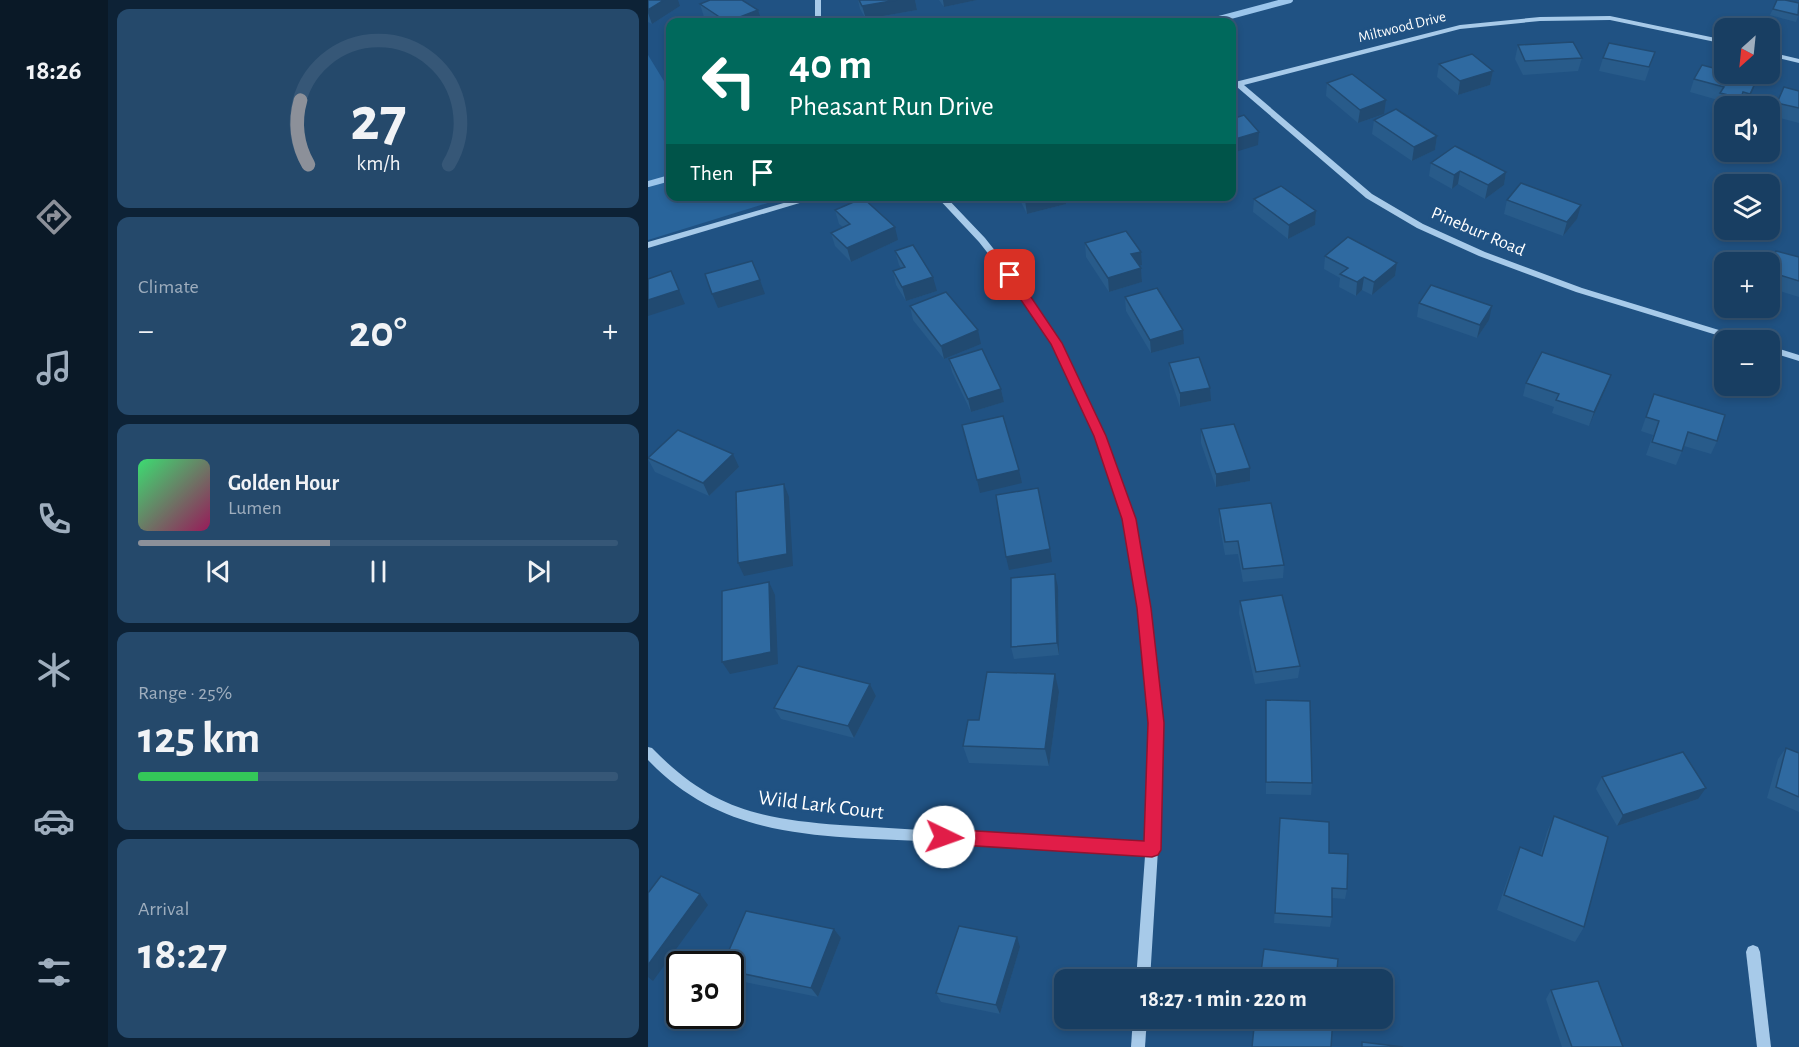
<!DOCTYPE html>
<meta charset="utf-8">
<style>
body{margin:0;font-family:"Alegreya Sans",sans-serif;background:#25496b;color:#f1f3f6;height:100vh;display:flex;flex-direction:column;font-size:22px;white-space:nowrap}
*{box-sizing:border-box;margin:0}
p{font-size:20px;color:#9faebe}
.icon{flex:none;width:33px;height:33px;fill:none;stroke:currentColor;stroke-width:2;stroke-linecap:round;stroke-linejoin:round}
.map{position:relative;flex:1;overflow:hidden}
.sheet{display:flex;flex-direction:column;gap:9px;padding:9px;background:#0d2236;width:540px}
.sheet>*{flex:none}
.hud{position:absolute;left:18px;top:18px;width:570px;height:183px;border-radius:12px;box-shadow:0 3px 9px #0003,0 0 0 2px #365777;background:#00695c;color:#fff;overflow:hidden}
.needle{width:39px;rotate:207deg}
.tools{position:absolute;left:1066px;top:18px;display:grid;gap:12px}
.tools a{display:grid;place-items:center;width:66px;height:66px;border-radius:12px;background:#183e62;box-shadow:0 3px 9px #0003,0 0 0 2px #365777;font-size:30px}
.speed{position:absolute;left:18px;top:951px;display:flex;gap:12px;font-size:30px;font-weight:700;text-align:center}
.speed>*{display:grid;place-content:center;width:78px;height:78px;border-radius:50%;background:#183e62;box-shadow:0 3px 9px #0003,0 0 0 2px #365777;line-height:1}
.speed .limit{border:3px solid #111;border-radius:9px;background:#fff;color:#111}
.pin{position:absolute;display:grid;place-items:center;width:51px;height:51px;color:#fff;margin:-26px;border-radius:12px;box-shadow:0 3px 9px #0006}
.me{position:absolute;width:66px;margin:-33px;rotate:93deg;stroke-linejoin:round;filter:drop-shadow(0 0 4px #0008)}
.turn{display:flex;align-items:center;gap:21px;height:126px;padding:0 24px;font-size:27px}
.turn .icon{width:78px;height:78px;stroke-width:2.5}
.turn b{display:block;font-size:42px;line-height:51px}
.then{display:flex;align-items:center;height:57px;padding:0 24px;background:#0003;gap:12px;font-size:22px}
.big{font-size:45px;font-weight:600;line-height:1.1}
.sheet .tile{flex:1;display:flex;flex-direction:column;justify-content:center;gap:9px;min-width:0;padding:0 21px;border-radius:12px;background:#25496b}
.sheet .dial{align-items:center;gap:0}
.dial svg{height:156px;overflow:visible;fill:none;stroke:#365777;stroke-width:7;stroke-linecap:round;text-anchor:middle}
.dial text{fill:#f1f3f6;stroke:none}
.song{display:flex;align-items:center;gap:18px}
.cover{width:72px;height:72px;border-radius:9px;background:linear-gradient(135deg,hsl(140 70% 55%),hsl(330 70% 35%))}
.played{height:6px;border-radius:3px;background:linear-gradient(90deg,#8c9099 40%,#365777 40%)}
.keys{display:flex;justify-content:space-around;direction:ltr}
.heat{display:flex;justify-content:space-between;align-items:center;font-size:33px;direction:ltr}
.charge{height:9px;border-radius:4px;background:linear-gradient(90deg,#34c759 25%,#365777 0)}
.trip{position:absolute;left:406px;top:969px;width:339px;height:60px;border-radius:12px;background:#183e62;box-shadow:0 3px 9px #0003,0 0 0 2px #365777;font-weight:600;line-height:60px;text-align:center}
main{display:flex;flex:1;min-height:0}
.menu{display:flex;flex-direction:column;width:108px;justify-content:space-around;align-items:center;background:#0a1927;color:#9faebe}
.menu .icon{width:42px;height:42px}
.menu .on{color:#8c9099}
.menu b{font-size:27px;color:#f1f3f6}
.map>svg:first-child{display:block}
.green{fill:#29659c}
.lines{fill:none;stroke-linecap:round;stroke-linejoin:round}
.stream{stroke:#9bc5eb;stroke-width:6}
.minor{fill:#a7cae9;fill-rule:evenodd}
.wall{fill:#285b8a}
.shaded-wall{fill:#214a71}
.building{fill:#2f6aa1;stroke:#214a71;stroke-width:1.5}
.route{fill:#e11d48;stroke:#92132f;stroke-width:1.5}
.labels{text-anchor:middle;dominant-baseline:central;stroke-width:6;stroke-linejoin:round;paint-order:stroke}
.far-street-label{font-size:15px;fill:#fff;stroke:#205283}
.street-label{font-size:18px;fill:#fff;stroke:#205283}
.near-street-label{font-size:21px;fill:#fff;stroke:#205283}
</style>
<main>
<nav class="menu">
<b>18:26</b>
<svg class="icon on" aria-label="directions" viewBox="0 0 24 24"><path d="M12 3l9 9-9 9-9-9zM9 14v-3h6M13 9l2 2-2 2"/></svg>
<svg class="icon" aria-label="music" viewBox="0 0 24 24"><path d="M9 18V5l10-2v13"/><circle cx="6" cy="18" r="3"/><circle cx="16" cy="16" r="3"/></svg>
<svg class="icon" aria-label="phone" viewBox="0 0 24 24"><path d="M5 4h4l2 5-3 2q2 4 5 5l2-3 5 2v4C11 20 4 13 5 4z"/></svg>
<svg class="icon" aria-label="climate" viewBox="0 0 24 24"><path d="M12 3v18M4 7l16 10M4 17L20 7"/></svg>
<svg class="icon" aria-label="car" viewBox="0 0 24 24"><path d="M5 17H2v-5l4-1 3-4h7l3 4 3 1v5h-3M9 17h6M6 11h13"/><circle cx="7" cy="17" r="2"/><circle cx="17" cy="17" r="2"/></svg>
<svg class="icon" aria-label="filters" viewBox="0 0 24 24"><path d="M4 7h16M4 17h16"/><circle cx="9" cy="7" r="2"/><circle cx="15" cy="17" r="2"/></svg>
</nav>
<section class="sheet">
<div class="tile dial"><svg viewBox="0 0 100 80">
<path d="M14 69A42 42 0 1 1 86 69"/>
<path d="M14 69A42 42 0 0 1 10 36" stroke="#8c9099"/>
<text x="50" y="56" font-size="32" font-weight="700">27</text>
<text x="50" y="72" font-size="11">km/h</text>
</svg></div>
<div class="tile"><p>Climate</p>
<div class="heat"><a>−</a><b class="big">20°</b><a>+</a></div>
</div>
<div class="tile">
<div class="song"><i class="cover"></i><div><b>Golden Hour</b><p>Lumen</p></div></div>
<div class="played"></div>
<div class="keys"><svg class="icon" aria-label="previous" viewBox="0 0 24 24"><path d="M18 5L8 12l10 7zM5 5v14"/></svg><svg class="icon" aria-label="pause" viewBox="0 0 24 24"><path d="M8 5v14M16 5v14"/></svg><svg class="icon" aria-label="next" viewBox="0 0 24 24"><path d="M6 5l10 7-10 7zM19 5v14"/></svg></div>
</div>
<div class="tile"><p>Range · 25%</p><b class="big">125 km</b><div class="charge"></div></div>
<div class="tile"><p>Arrival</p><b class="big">18:27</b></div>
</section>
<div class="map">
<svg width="1151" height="1047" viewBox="0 0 1151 1047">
<rect width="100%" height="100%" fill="#205283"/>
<path class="green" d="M 0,55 L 22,91 L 22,196 L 139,197 L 0,240 Z"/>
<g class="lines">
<g class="stream">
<path d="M 560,22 L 642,0"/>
<path d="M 0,184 L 22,178"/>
</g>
<g class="minor">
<rect x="167" y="0" width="6" height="22"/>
<path d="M 962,16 L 1077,40 L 1077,44 L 962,20 L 892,21 L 812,29 L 596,85 L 724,194 L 775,224 L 837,252 L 934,288 L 1097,338 L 1098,340 L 1085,340 L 928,292 L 831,256 L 769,228 L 718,198 L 589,87 L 584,85 L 587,82 L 812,25 L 892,17 Z"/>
<path d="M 1122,52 L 1151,59 L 1151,63 L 1122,56 Z"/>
<path d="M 160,196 L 175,196 L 0,248 L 0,242 Z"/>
<path d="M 288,196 L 297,196 L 337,238 L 378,290 L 413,343 L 457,436 L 486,519 L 502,608 L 514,723 L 510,850 L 502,980 L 488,980 L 497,856 C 428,851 358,846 289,842 C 182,835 80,844 0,760 L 0,747 L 4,748 C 62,808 111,819 192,825 L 498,844 L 502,723 L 490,608 L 476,519 L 447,436 L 404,343 L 372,294 L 331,242 Z"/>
<path d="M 1122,346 L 1151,355 L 1151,361 L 1122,352 Z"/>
<path d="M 1105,945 L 1110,947 L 1112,952 L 1123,1047 L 1109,1047 L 1098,952 L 1100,947 Z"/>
<path d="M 485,1018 L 499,1018 L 497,1047 L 483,1047 Z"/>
</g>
</g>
<g class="wall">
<path d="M 0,0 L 32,6 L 4,24 L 0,22 Z"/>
<path d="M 210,0 L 267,0 L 269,10 L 218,19 L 212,9 Z"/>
<path d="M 291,0 L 329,0 L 296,7 Z"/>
<path d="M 52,4 L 114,22 L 64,22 L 56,17 Z"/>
<path d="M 1125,9 L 1151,14 L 1148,22 L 1122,15 Z"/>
<path d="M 870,45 L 934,58 L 930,71 L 875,75 L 867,59 Z"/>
<path d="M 1007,52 L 997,81 L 951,71 L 955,58 Z"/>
<path d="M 791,64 L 845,71 L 842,85 L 810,95 L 789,77 Z"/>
<path d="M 1046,79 L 1104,92 L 1097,106 L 1077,106 L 1077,108 L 1068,106 L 1070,100 L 1042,92 Z"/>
<path d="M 679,83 L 736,114 L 710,123 L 678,96 Z"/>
<path d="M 1151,91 L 1151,123 L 1124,116 L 1129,103 Z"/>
<path d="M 726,120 L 789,136 L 787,150 L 764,161 L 724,134 Z"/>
<path d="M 783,163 L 858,172 L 856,185 L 837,199 L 810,184 L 804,189 L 781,176 Z"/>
<path d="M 370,196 L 417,196 L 418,204 L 379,214 Z"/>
<path d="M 606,199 L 668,211 L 667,225 L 640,239 L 605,212 Z"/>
<path d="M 859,200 L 929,219 L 915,236 L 856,214 Z"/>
<path d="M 187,210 L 250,240 L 203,262 L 187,246 L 183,233 L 195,227 L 191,224 Z"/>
<path d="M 437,243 L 494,265 L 491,266 L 493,268 L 494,282 L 461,292 L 438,257 Z"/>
<path d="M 247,251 L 289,291 L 258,301 L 248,285 L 245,271 L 253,268 L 251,265 Z"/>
<path d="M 1128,251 L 1151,257 L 1151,297 L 1122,288 L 1122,264 Z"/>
<path d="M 677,256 L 749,263 L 747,276 L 724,295 L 714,290 L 708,296 L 691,287 L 692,278 L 676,269 Z"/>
<path d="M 477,297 L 536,344 L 503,353 L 478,311 Z"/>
<path d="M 771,303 L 841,320 L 829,338 L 769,317 Z"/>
<path d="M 262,306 L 333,344 L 296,359 L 265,320 Z"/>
<path d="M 301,359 L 353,389 L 356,402 L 323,412 L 304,372 Z"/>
<path d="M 521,363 L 563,401 L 532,407 L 522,377 Z"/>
<path d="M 878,383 L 958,388 L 941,426 L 904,413 L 906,407 L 875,396 Z"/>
<path d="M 1006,394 L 1069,441 L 1063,454 L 1036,446 L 1028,465 L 998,455 L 1005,435 L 993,431 Z"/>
<path d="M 553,429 L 602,468 L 602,481 L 568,487 L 553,443 Z"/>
<path d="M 0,458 L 91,467 L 61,496 L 7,472 L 0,459 Z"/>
<path d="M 571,509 L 636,565 L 635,578 L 595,582 L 590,554 L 577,555 L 571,522 Z"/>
<path d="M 410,587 L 411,655 L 366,659 L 363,647 Z"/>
<path d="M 592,601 L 652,666 L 650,678 L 607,684 L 591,613 Z"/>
<path d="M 222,684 L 228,696 L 206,738 L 133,719 L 126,708 Z"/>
<path d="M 411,692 L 401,766 L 321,763 L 315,746 L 331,720 Z"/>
<path d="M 618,700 L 664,783 L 663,795 L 618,794 Z"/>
<path d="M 1138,748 L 1151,753 L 1151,812 L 1119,798 L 1130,759 Z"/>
<path d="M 954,777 L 1050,799 L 969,826 L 948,789 Z"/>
<path d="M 906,816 L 936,927 L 927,942 L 849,910 L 865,863 L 872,847 L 892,855 L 899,832 Z"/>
<path d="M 631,829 L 681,853 L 699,889 L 697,899 L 684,898 L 684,917 L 682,927 L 626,923 Z"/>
<path d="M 186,929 L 193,938 L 170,997 L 82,979 L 82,964 Z"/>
<path d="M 372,947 L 352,1014 L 293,1002 L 288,993 Z"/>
<path d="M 903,990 L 975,1047 L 914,1047 L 898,999 Z"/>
</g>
<g class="shaded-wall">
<path d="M 16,0 L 30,0 L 32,6 L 4,24 L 0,13 L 0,10 Z"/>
<path d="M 249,0 L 267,0 L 269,10 L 218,19 L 214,6 Z"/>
<path d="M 295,0 L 329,0 L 296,7 Z"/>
<path d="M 110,10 L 114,22 L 80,22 Z"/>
<path d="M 845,71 L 842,85 L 810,95 L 812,81 Z"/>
<path d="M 1109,79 L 1104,92 L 1097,106 L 1102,94 Z"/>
<path d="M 738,100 L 736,114 L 710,123 L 712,110 Z"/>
<path d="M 611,132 L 610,145 L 584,153 L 584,140 Z"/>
<path d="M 789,136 L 787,150 L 764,161 L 766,147 Z"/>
<path d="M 812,171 L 810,184 L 804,189 L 806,175 Z"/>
<path d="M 858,172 L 856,185 L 837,199 L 840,185 Z"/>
<path d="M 393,196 L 417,196 L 418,204 L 379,214 L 377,200 Z"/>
<path d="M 933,205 L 929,219 L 915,236 L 919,222 Z"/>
<path d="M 668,211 L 667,225 L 640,239 L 641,225 Z"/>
<path d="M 247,227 L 250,240 L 203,262 L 199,248 Z"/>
<path d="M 493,252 L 494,265 L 484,268 L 483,254 Z"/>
<path d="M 749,263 L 747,276 L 724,295 L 726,282 Z"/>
<path d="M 493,268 L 494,282 L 461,292 L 460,278 Z"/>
<path d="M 23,271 L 37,304 L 0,316 L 0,300 Z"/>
<path d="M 285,277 L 289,291 L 258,301 L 254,287 Z"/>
<path d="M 716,277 L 714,290 L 708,296 L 709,282 Z"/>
<path d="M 112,280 L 117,294 L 70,308 L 64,294 Z"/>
<path d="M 844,306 L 841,320 L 829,338 L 832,325 Z"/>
<path d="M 330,330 L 333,344 L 296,359 L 293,346 Z"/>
<path d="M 535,330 L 536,344 L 503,353 L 502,340 Z"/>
<path d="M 963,375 L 958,388 L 941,426 L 946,412 Z"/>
<path d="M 562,388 L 563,401 L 532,407 L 532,393 Z"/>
<path d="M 353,389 L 356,402 L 323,412 L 320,399 Z"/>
<path d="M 85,454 L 91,467 L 61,496 L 55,483 Z"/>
<path d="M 602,468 L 602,481 L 568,487 L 568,474 Z"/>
<path d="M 371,470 L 374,483 L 332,493 L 329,480 Z"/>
<path d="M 136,484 L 141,497 L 145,566 L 96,576 L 90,563 Z"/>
<path d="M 402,549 L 404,562 L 361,570 L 358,557 Z"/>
<path d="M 407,574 L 410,587 L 411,655 L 409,643 Z"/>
<path d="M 121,582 L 127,595 L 130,664 L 82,674 L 74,662 Z"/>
<path d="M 407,674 L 411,692 L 401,766 L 397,749 Z"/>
<path d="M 222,684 L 228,696 L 206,738 L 200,726 Z"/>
<path d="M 1058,788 L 1050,799 L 969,826 L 975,815 Z"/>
<path d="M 52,894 L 60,905 L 5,981 L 0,977 L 0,965 Z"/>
<path d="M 186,929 L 193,938 L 170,997 L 163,988 Z"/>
<path d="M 369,937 L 372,947 L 352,1014 L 348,1005 Z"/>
</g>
<g class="building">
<path d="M 0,0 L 16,0 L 0,10 Z"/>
<path d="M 62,0 L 94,0 L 110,10 L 79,22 L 52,4 Z"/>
<path d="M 211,0 L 249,0 L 214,6 Z"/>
<path d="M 1129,0 L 1137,0 L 1151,3 L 1150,15 L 1125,9 Z"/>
<path d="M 925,42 L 934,58 L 877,61 L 870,45 Z"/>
<path d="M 961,43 L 1007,52 L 1001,67 L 955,58 Z"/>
<path d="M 824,54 L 845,71 L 812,81 L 791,64 Z"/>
<path d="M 1054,65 L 1077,71 L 1077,74 L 1087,74 L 1109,79 L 1102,94 L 1095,92 L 1093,98 L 1072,93 L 1076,87 L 1046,79 Z"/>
<path d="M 704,74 L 738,100 L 712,110 L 679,83 Z"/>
<path d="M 1136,87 L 1151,91 L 1151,108 L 1129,103 Z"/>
<path d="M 748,109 L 789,136 L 766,147 L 726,120 Z"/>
<path d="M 596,115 L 611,132 L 584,140 L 584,119 Z"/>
<path d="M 807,146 L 858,172 L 840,185 L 812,171 L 806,175 L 783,163 Z"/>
<path d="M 873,183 L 933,205 L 919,222 L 859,200 Z"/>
<path d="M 633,186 L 668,211 L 641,225 L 606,199 Z"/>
<path d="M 375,196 L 393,196 L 377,200 Z"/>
<path d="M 215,198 L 247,227 L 199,248 L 183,233 L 202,224 L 187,210 Z"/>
<path d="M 478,231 L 493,252 L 483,254 L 493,268 L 460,278 L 437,243 Z"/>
<path d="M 700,237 L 749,263 L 726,282 L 716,277 L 709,282 L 692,274 L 700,268 L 677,256 Z"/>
<path d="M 265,245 L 285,277 L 254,287 L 245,271 L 257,267 L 247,251 Z"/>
<path d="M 1128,251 L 1151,257 L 1151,281 L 1122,272 L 1122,266 Z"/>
<path d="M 104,261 L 112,280 L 64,294 L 57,274 Z"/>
<path d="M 23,271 L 31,290 L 0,300 L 0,279 Z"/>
<path d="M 783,285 L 844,306 L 832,325 L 771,303 Z"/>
<path d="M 509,288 L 535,330 L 502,340 L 477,297 Z"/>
<path d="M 298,292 L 330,330 L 293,346 L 262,306 Z"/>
<path d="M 334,349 L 353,389 L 320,399 L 301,359 Z"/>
<path d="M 894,352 L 963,375 L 946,412 L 908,400 L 911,394 L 878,383 Z"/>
<path d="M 551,357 L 562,388 L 532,393 L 521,363 Z"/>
<path d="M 1006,394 L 1077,415 L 1069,441 L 1040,432 L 1034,451 L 1004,442 L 1011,421 L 998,417 Z"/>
<path d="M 355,416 L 371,470 L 329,480 L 314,425 Z"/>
<path d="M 586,424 L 602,468 L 568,474 L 553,429 Z"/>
<path d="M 30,430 L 85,454 L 55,483 L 0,458 Z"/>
<path d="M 136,484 L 139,554 L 90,563 L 88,492 Z"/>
<path d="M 390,488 L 402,549 L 358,557 L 348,495 Z"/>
<path d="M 623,503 L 636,565 L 595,569 L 590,541 L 577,542 L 571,509 Z"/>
<path d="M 407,574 L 409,643 L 363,647 L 363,578 Z"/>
<path d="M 121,582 L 123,652 L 74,662 L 74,591 Z"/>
<path d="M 634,595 L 652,666 L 608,672 L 592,601 Z"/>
<path d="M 150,666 L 222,684 L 200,726 L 126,708 Z"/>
<path d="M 339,672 L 407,674 L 397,749 L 315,746 L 320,720 L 331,720 Z"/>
<path d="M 618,700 L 662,701 L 664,783 L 618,782 Z"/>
<path d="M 1138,748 L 1151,753 L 1151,797 L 1128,787 Z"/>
<path d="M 1035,752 L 1058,788 L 975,815 L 954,777 Z"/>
<path d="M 906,816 L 960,837 L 936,927 L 856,895 L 872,847 L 894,856 Z"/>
<path d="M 632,818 L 681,822 L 681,853 L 700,854 L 699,889 L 684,888 L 684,917 L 627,913 Z"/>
<path d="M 13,876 L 52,894 L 0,965 L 0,893 Z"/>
<path d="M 98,911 L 186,929 L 163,988 L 82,971 L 82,964 L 75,964 Z"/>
<path d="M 311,926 L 369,937 L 348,1005 L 288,993 Z"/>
<path d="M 616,949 L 690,959 L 688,980 L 612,980 Z"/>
<path d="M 950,981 L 975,1047 L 924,1047 L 903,990 Z"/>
<path d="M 607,1018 L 685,1018 L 683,1047 L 604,1047 Z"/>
<path d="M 714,1042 L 755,1047 L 714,1047 Z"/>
</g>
<path class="route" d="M 362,271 L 366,272 L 414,343 L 458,436 L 488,519 L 503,608 L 516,723 L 513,850 L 510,855 L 504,857 L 296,844 L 290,842 L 288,837 L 290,831 L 296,829 L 496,841 L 500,723 L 489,608 L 474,519 L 446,436 L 403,344 L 356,275 Z"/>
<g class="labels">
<g class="far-street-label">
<text transform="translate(754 27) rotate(-14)">Miltwood Drive</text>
</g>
<g class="street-label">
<text transform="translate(830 232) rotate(23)">Pineburr Road</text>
</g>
<g class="near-street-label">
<text transform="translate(173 805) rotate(7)">Wild Lark Court</text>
</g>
</g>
</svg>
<div class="tools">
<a><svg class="needle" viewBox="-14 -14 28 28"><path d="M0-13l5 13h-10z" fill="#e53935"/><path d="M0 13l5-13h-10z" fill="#9faebe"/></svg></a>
<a><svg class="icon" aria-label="sound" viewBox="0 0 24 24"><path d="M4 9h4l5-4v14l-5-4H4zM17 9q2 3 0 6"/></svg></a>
<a><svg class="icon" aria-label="layers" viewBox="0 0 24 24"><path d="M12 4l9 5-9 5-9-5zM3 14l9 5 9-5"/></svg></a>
<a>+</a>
<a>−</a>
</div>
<div class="speed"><div class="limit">30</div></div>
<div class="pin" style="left:362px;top:275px;background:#d93025"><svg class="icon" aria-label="arrive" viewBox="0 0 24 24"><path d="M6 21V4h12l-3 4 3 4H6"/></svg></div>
<svg class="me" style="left:296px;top:837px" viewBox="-20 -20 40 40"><circle r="19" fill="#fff"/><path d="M0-13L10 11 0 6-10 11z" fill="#e11d48"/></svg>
<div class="trip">18:27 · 1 min · 220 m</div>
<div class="hud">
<div class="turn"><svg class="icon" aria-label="left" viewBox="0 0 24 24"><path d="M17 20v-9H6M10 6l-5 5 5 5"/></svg><div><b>40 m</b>Pheasant Run Drive</div></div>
<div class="then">Then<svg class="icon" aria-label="arrive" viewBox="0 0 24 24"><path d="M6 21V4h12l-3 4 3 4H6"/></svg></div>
</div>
</div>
</main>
